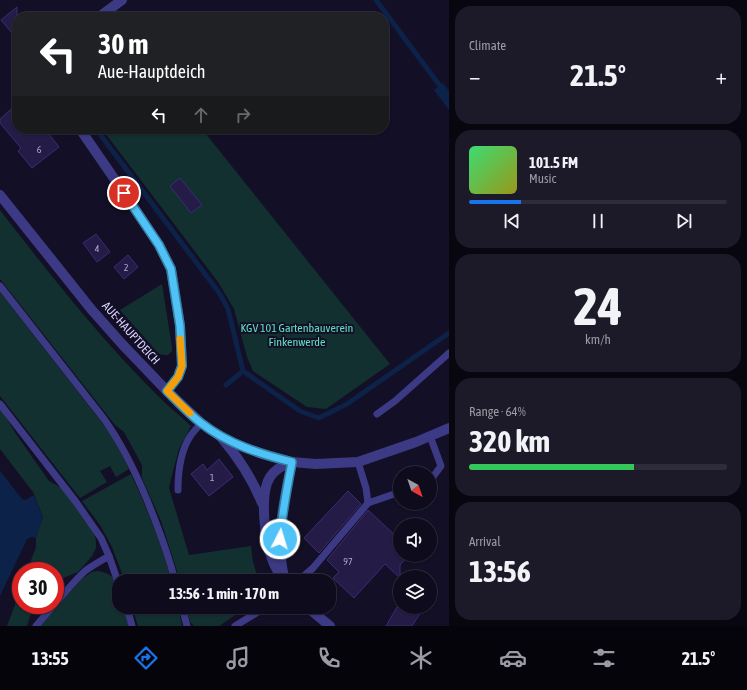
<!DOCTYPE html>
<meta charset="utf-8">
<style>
body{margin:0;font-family:"Asap Condensed",sans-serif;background:#1c1929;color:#f1f3f6;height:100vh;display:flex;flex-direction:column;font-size:15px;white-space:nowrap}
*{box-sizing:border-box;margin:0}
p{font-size:13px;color:#9b9ba3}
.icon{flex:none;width:22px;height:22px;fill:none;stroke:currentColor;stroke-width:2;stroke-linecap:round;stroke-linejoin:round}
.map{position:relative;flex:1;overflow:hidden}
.side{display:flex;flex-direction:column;gap:6px;padding:6px;background:#08060f;width:298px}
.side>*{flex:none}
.top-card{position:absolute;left:12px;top:12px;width:377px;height:122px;border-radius:16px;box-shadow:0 1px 3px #0004,0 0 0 1px #2e2b3b;background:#202124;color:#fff;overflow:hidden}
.needle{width:26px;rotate:140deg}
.tools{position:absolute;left:393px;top:466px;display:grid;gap:8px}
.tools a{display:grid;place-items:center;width:44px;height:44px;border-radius:50%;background:#0e0b1c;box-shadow:0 1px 3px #0004,0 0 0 1px #2e2b3b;font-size:20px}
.speed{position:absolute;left:12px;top:562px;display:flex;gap:8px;font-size:20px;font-weight:700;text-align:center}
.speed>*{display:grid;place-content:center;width:52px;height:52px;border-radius:50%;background:#0e0b1c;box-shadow:0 1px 3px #0004,0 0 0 1px #2e2b3b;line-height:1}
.speed .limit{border:6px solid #d22;background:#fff;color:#111}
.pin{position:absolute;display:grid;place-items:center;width:34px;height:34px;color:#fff;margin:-17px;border:2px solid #fff;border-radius:50%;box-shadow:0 1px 4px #0007}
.me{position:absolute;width:44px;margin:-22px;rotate:5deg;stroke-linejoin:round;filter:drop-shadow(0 0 3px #0008)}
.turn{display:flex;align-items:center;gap:14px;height:84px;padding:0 20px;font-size:18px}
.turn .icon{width:52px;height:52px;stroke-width:2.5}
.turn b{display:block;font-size:28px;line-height:34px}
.lanes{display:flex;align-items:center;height:38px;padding:0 20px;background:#0003;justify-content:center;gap:20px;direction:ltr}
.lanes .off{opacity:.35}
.big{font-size:30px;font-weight:700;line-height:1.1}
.side .tile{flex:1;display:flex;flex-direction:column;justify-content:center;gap:6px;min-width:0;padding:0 14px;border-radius:16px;background:#1c1929}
.side .dial{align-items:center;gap:0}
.dial b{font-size:52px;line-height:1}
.song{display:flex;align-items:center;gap:12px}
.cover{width:48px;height:48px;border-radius:6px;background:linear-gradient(135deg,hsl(140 70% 55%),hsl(60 70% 35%))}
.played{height:4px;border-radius:2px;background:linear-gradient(90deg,#1a73e8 20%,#2e2b3b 20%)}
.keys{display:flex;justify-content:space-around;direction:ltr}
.heat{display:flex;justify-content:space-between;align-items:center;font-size:22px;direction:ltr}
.charge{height:6px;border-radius:3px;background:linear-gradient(90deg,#34c759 64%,#2e2b3b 0)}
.trip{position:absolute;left:112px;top:574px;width:224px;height:40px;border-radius:16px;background:#0e0b1c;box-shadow:0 1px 3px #0004,0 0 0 1px #2e2b3b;font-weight:700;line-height:40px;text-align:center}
.menu{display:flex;height:64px;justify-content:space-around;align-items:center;background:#06040b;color:#9b9ba3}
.menu .icon{width:28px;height:28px}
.menu .active{color:#1a73e8}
.menu b{font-size:18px;color:#f1f3f6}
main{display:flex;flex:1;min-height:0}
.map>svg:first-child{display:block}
.green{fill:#12302f}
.water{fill:#0c2248}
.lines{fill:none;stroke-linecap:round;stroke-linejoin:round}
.stream{stroke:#0c2248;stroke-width:5}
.building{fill:#241b47;stroke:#3b2d73}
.service{stroke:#3d3a85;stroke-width:7}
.minor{stroke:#3d3a85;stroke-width:10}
.tertiary{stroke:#3d3a85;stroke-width:10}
.route-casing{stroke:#337fa1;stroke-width:10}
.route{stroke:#4fc3f7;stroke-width:7}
.slow{stroke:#f59e0b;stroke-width:7}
.labels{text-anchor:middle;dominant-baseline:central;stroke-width:4;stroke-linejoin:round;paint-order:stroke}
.number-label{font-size:10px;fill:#aca6d1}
.park-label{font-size:12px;fill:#5fe0c0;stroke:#130f26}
.street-label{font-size:12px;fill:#d9d4ff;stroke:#130f26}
</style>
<main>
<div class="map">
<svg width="449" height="626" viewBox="0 0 449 626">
<rect width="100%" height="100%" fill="#130f26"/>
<g class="green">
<path d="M 102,129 L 202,129 L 390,364 L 326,409 L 307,407 L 253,371 L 247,357 L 234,309 L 218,282 Z"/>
<path d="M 0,210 C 51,276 103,342 162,400 C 171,409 182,417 191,426 L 179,449 L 173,471 L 169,488 L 189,555 L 251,546 L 253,562 L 259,581 L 180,581 L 177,571 L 161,521 L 142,478 L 142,465 L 124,432 L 115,425 L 0,279 Z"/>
<path d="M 162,284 L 172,347 L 172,351 L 168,355 L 164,355 L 159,354 L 120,310 Z"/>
<path d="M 0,292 L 106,428 L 114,439 L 129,469 L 116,477 L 110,466 L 100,471 L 107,482 L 80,498 L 0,396 Z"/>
<path d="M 0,407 L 16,434 L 49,481 L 63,489 L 91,528 L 95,536 L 96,542 L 96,548 L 92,556 L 78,572 L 63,578 L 55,587 L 55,571 L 27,571 L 36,547 L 36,538 L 43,517 L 33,492 L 0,449 Z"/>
<path d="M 131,474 C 147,509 162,544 171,581 L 125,581 L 112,547 L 100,525 L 82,501 Z"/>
<path d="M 98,571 C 119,574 119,589 119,607 L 124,607 L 129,626 L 40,626 L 83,578 L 92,572 Z"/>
<path d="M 21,589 L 21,605 L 39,605 L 30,616 L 27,626 L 7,626 Z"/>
<path d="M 132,607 L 178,607 L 182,626 L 138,626 Z"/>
<path d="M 186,607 L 247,607 L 219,626 L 194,626 L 190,622 Z"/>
</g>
<g class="water">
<path d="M 443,83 L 449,91 L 449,110 L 434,90 Z"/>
<path d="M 0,471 L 22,499 L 26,500 L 32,496 L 34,496 L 43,517 L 36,538 L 31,537 L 27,539 L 0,596 Z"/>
</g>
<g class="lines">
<g class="stream">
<path d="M 376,0 L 449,98"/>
<path d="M 96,129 L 220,294 L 228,309 L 243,371"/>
<path d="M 226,385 L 243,371 L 300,411 L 319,418 L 347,404 L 449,333"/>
</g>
</g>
<g class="building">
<path d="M 17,7 L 17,39 L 1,20 Z"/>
<path d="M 17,104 L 17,129 L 45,129 L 59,147 L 32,168 L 18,151 L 21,148 L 0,123 L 0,119 Z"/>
<path d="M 180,178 L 202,205 L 191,213 L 170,186 Z"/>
<path d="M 96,234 L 110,252 L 97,262 L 83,243 Z"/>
<path d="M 128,255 L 138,267 L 124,279 L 114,267 Z"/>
<path d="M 219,459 L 233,477 L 209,496 L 191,474 L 203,464 L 207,470 Z"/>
<path d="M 348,491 L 361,504 L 319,553 L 304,538 Z"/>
<path d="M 368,510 L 400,540 L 400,555 L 409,555 L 400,565 L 400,578 L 385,564 L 354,598 L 333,578 L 339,572 L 327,560 Z"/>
<path d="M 397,607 L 414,607 L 421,612 L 412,626 L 386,626 Z"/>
</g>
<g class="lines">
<g class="service">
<path d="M 0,286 L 104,419 C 122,444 135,471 147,500 C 158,527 168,553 175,581"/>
<path d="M 0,404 L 76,502 L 101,538 L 109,556 L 119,585"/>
<path d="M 377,414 L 395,401 L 449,353"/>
<path d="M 358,462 L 366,488 L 368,503"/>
<path d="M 430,481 L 441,466 L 430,436"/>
<path d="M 178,490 C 178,471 180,451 191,435 C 194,431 198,427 201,423"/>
<path d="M 298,581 L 313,568 L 368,503 L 400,492"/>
<path d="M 55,604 C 65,593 74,581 85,571 C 93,565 101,561 109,556"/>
<path d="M 127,607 L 132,626"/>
<path d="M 182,607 L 187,626"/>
<path d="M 36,626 L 54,605"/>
<path d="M 235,626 L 266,607"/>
</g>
<g class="minor">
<path d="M 99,17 L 122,0"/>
<path d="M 80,129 L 133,206 L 159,245 L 171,269 L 180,325 L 182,366 L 178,377 L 167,391"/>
<path d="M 221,437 C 238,457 252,478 262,503"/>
<path d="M 284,577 C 275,539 284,500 292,462"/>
<path d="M 284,581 C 279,574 275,567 272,559 C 265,541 259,494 270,477 C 275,469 283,465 292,462"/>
<path d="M 307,607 L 330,626"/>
</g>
<path class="tertiary" d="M 0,195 L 91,309 L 122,344 L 167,391 L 201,423 L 221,437 L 233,443 L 262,454 L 292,462 L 316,464 L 358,462 L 416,442 L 449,428"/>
</g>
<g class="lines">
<g class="route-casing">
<path id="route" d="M 124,193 L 159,245 L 171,269 L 180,326 L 182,366 L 178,377 L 167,391 C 178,402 189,414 201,423 C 228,444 260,454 292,462 C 287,488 282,513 280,539"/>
</g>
<use href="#route" class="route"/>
<path class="slow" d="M 180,339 L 182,366 L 178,377 L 167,391 L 190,413"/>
</g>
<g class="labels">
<g class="number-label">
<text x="39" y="149">6</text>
<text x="97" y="248">4</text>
<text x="126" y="267">2</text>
<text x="212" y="477">1</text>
<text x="348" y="561">97</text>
</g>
<g class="park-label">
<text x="297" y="328">KGV 101 Gartenbauverein<tspan x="297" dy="14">Finkenwerde</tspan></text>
</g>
<g class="street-label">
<text transform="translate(131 333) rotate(48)">AUE-HAUPTDEICH</text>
</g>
</g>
</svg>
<div class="tools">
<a><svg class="needle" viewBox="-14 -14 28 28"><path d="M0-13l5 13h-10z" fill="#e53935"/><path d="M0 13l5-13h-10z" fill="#9b9ba3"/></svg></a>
<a><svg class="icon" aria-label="sound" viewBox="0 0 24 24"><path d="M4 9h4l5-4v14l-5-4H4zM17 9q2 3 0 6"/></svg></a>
<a><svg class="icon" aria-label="layers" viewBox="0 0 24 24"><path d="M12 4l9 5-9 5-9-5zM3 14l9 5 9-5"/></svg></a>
</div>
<div class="speed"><div class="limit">30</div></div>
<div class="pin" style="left:124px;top:193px;background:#d93025"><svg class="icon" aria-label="arrive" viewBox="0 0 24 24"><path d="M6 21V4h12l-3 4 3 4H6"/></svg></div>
<svg class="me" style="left:280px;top:539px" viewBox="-20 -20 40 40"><circle r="17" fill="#4fc3f7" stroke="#fff" stroke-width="3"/><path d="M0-11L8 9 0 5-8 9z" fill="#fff"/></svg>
<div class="trip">13:56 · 1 min · 170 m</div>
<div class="top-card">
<div class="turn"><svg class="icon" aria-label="left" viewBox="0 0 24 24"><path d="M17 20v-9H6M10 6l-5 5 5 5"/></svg><div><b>30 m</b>Aue-Hauptdeich</div></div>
<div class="lanes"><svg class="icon" aria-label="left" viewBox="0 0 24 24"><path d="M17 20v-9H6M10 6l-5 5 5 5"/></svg><svg class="icon off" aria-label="ahead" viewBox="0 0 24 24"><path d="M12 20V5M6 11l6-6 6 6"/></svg><svg class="icon off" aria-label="right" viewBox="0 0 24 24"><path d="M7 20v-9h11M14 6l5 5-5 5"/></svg></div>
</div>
</div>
<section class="side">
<div class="tile"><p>Climate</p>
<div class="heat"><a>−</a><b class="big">21.5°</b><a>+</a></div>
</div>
<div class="tile">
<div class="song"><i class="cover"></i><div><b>101.5 FM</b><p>Music</p></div></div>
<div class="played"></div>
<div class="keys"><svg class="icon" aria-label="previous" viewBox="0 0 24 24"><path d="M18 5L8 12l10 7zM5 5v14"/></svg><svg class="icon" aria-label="pause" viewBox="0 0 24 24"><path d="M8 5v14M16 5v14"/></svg><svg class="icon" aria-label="next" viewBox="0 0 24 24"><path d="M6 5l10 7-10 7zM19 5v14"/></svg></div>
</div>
<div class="tile dial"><b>24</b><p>km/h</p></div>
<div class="tile"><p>Range · 64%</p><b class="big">320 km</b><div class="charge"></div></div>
<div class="tile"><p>Arrival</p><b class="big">13:56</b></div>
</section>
</main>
<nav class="menu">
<b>13:55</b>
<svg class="icon active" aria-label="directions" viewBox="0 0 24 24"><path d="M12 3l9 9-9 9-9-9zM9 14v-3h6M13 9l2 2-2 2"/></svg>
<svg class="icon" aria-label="music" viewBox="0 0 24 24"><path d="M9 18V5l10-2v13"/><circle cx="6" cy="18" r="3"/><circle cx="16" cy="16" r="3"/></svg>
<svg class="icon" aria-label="phone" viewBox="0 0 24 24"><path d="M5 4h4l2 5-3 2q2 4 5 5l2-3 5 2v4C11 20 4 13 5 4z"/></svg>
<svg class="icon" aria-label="climate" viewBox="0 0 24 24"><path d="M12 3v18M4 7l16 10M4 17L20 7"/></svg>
<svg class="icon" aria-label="car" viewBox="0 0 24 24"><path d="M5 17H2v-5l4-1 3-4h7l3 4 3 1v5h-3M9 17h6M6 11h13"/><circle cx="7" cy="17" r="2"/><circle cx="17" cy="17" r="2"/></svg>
<svg class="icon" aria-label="filters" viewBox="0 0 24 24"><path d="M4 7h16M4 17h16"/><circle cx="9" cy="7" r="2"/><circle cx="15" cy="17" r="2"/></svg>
<b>21.5°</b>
</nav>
